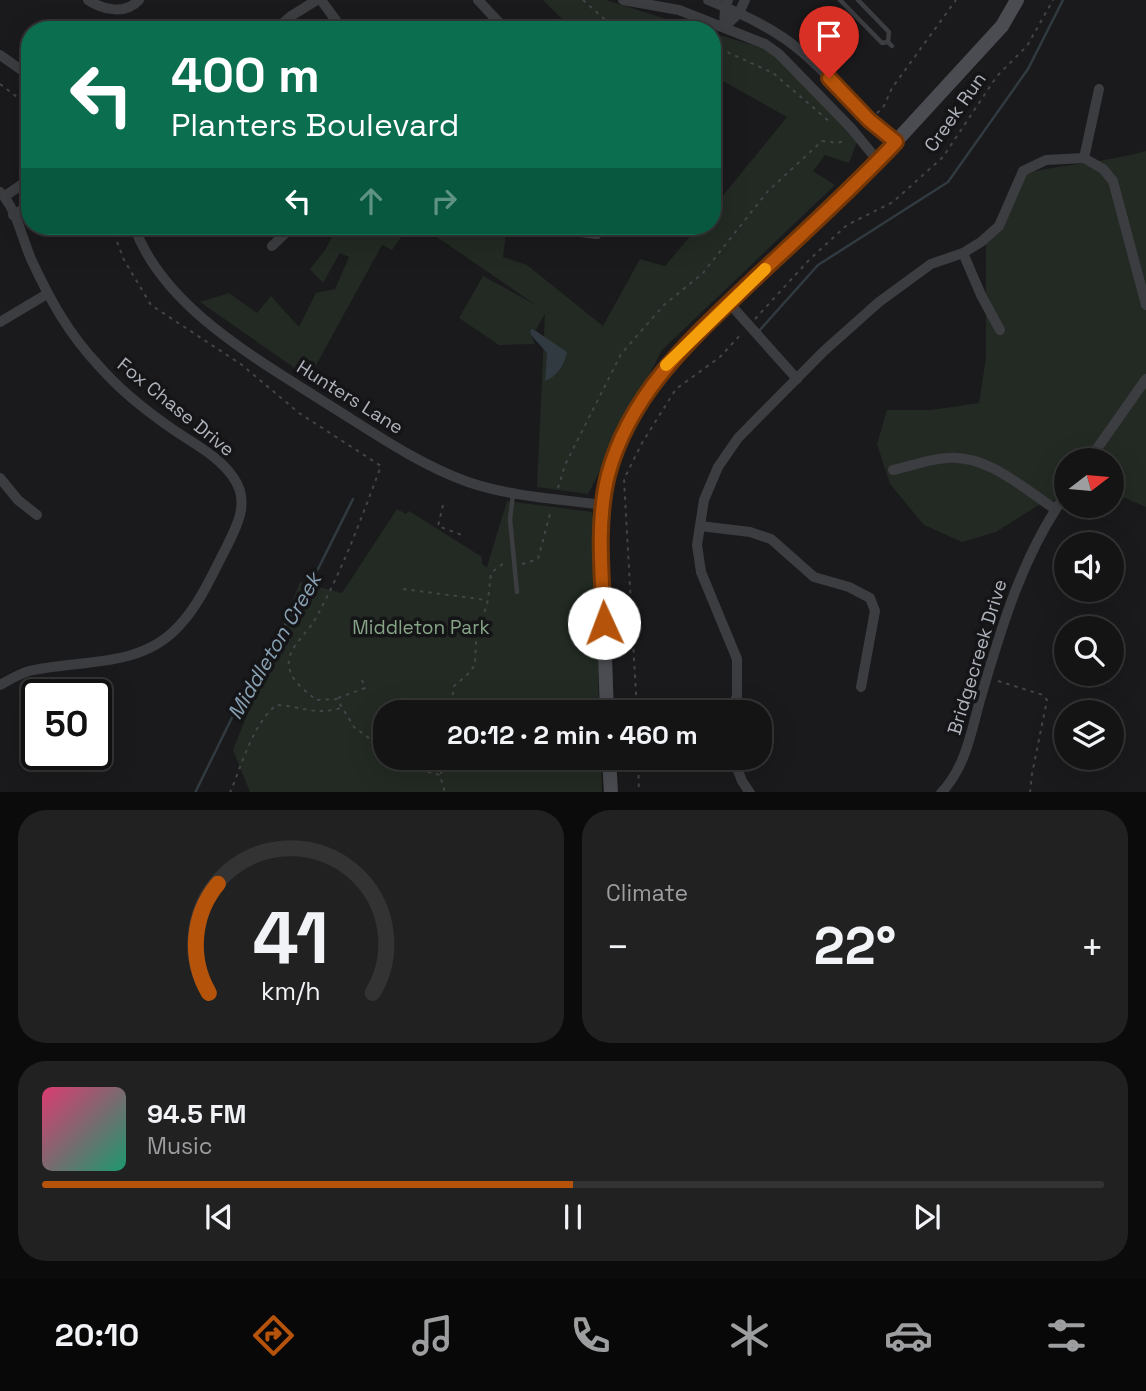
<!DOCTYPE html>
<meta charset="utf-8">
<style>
body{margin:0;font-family:"Space Grotesk",sans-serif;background:#212122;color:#f1f3f6;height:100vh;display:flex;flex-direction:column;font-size:26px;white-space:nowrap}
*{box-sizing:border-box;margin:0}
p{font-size:23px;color:#9d9ea0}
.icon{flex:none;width:38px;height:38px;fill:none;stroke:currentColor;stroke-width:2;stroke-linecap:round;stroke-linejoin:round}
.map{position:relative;height:792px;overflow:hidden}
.details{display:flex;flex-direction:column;gap:18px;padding:18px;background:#0b0b0c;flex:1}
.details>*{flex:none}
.top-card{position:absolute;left:21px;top:21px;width:700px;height:214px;border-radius:28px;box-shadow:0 7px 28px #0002,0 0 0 2px #333334;background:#0b6e4f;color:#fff;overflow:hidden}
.needle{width:46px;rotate:74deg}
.buttons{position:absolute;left:1054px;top:448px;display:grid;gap:14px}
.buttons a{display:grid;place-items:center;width:70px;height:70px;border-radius:50%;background:#141415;box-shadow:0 7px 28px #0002,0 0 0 2px #333334;font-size:35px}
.speed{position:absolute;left:21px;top:679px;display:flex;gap:14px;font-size:35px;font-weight:700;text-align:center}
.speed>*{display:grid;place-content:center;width:91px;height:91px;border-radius:50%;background:#141415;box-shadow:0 7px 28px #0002,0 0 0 2px #333334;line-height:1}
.speed .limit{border:4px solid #111;border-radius:10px;background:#fff;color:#111}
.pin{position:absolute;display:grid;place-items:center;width:60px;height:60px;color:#fff;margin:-72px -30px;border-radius:50% 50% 50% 0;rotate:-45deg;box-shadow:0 0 7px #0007}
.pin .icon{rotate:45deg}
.me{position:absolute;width:77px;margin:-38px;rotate:358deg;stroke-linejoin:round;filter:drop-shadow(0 0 5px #0008)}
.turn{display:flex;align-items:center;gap:24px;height:147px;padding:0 35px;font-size:32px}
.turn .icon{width:91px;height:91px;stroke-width:2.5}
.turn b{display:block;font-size:49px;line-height:60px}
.lanes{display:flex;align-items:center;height:66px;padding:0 35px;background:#0003;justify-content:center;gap:35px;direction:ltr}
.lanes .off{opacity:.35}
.big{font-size:52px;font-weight:700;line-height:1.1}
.details .card{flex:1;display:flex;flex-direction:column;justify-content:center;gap:10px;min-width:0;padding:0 24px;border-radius:28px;background:#212122}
.details .dial{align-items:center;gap:0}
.dial svg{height:182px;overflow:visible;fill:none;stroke:#333334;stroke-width:7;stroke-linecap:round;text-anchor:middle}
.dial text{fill:#f1f3f6;stroke:none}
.song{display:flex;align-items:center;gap:21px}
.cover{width:84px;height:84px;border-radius:10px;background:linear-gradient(135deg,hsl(340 70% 55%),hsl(160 70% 35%))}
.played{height:7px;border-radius:4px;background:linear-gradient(90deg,#b45309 50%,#333334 50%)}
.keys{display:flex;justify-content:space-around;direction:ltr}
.heat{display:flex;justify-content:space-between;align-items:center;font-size:38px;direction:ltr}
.details .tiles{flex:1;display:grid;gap:18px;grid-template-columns:1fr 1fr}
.card:last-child{grid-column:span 2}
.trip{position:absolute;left:373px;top:700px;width:399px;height:70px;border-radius:28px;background:#141415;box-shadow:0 7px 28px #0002,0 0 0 2px #333334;font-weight:700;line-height:70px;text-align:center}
.tabs{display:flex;height:112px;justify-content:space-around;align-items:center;background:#080808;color:#9d9ea0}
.tabs .icon{width:49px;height:49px}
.tabs .on{color:#b45309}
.tabs b{font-size:32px;color:#f1f3f6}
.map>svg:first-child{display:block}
.green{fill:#222a23}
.water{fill:#313a40}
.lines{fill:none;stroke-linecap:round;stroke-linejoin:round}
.stream{stroke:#313a40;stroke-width:2.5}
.path{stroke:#424448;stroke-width:2;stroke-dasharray:3.5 5;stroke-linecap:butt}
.lane{stroke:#3c3d41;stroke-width:4.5}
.street{stroke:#3c3d41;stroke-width:10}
.secondary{stroke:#4a4c51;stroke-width:14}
.route-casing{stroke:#753606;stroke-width:18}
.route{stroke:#b45309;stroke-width:12}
.slow{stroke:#f59e0b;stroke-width:12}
.labels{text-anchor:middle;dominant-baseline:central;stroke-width:7;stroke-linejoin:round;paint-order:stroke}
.street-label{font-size:19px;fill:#aeb2bb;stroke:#151517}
.park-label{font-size:19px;fill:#86a587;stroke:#151517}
.water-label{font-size:21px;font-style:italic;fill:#87a1b3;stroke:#151517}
</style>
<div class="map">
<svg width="1146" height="793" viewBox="0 0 1146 793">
<rect width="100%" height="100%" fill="#1a1a1c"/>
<g class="green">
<path d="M 543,0 L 606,0 L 702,30 L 573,30 Z"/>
<path d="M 712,33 L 769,50 L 858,139 L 849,163 L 825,155 L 813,171 L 835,185 L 662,350 L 588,494 L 537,487 L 545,313 L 536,330 L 533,329 L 530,333 L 535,344 L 499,345 L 459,318 L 483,276 L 536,305 L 421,226 L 468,226 L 467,228 L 479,234 L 487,226 L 496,226 L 506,233 L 503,257 L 527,265 L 603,326 L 640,259 L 665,266 L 692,234 L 682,226 L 712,226 L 712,209 L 787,117 L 712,75 Z"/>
<path d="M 1146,151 L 1146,507 L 1111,492 L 1111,460 L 1066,460 L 1066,496 L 1037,506 L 996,532 L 962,542 L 924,525 L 890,484 L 877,444 L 887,410 L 931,410 L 979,403 L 986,358 L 986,244 L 1026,173 C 1066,164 1107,162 1146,151 Z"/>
<path d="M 338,226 L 409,226 L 392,250 L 382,245 L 309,378 L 200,302 L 229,293 L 257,313 L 271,296 L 299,327 L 316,293 L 335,289 L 349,257 L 340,253 L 323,283 L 310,269 L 325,250 Z"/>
<path d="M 507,501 L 592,512 L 595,525 L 599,712 L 385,712 L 385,758 L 601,758 L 602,792 L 250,792 L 233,750 L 300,582 L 342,593 L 397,509 L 406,514 L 409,511 L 482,557 L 482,564 L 487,567 Z"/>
</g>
<path class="water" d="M 533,329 L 567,352 C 565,364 557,377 545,381 L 547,353 L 531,335 L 530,330 Z"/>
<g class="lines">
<g class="stream">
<path d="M 759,331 L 818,265 L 948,182 L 1028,69 L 1063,0"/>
<path d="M 195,793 L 245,691 L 312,581 L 353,499"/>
</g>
<g class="path">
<path d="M 583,0 L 609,23 L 666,30"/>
<path d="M 712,45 L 773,73 L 830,122"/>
<path d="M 0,84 L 30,107"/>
<path d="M 877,113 L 883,108 L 892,88 L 956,0"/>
<path d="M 111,226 L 124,260 L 151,305 L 242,365 L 299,413 L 381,466 C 361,519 342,572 314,621 C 306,635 286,649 289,667 C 291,681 306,691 316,700 L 337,699 L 354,727 L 385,750"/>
<path d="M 755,319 L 809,260 L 847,225 L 893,202 L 943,157 L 997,76 L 1027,46 L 1053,0"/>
<path d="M 558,488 L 565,465 L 621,354 L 664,305 L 703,273 L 768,191 L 822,141 L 838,143 L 846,140"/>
<path d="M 443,505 L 438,526 L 462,535"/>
<path d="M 522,564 L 538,559 L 551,510"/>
<path d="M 403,589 L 487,600"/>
<path d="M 998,681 L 1043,695 L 1047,700 L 1032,774 L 1030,793"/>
<path d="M 338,698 L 365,688 L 362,680"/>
<path d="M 450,712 L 454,686 L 467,675 L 475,665 L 476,641 L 488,600 L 491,573 L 505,562"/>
<path d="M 637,712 L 624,479 L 642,443 L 676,389 L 720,357 L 742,333"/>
<path d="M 397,758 L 420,770 L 440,775 L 445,793"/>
<path d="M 638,758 L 639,793"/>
<path d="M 441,774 L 443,758"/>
<path d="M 230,793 C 242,764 252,726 276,705 C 303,706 313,716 341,708"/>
</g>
<g class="lane">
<path d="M 840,0 L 882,43 L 888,42 L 892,46"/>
<path d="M 858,0 L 889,32 L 888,42"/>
<path d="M 513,495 L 510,519 L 517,592"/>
</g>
<g class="street">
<path d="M 88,0 C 103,10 125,15 139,0"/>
<path d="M 321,0 L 343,30"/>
<path d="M 478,0 L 506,30"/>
<path d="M 623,0 L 679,10 L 765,44 L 779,54 L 851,128 L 878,161"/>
<path d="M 708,0 C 742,14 774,28 802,52 C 835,80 861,115 896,142"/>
<path d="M 728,0 L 725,7 L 724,27 L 739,13 L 745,0"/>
<path d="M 275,30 L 291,16 L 317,0"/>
<path d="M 0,55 L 30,76"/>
<path d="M 1084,158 L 1099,89"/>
<path d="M 0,192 C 16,208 22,238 31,259 C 50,300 68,333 99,366 C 120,390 145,410 171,428 C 192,443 218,455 233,477 C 251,502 237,526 225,550 C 211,577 199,605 178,627 C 139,669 79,659 29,671 C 19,674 9,680 0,685"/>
<path d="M 5,196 L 30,179"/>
<path d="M 13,215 L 30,205"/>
<path d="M 134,226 C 163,308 259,360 329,405 C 374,433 418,464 468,482 C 512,497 559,499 604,505"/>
<path d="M 563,226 L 572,231 L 597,234"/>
<path d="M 272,246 L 293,226"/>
<path d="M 963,253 L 981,295 L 1000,330"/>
<path d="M 729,303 L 797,379"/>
<path d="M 0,322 L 47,294"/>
<path d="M 1089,460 L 1146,379"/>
<path d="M 893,470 C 911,466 929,459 947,458 C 987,454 1024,489 1055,509"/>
<path d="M 0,478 L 18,500 L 37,515"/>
<path d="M 700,526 L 750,532 L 771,539 L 814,577 L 849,587 L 870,598 L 875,611 L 861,687"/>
<path d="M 731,712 L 737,696 L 737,659 L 701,572 L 697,545 L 704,500 L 718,467 L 738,438 L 824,351 L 879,302 L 931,264 L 963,253 L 981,242 L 999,226 L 1023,171 L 1046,160 L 1084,158 L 1103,169 L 1113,181 L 1146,305"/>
<path d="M 733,758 L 742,781 L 750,793"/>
<path d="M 941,793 C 968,765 972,725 983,690 C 1003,622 1024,553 1066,494"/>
</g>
<g class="secondary">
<path d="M 607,712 L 601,549 L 604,505 L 608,476 L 629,419 L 666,365 L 878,161 L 1002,26 L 1017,0"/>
<path d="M 609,758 L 611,793"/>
</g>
</g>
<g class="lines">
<g class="route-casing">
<path id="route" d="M 604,623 C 602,575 596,523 608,475 C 630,393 691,339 751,282 C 800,236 850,191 896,142 L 869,120 L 829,78"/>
</g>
<use href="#route" class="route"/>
<path class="slow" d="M 666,365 L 765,269"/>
</g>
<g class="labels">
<g class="street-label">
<text transform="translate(955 112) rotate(-55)">Creek Run</text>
<text transform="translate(350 397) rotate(32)">Hunters Lane</text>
<text transform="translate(176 407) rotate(39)">Fox Chase Drive</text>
<text transform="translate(977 657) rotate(-73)">Bridgecreek Drive</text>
</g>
<g class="park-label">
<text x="421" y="627">Middleton Park</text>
</g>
<g class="water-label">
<text transform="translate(274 646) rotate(-60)">Middleton Creek</text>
</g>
</g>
</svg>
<div class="buttons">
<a><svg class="needle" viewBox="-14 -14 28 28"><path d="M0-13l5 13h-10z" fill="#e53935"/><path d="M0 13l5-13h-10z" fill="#9d9ea0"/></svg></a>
<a><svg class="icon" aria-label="sound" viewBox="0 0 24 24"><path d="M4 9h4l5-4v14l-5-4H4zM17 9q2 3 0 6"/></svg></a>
<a><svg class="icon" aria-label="search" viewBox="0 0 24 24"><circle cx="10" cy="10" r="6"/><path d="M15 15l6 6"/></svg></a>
<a><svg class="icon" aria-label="layers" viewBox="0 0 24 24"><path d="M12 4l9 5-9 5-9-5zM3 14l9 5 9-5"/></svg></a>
</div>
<div class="speed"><div class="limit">50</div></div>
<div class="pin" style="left:829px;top:78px;background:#d93025"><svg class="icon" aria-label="arrive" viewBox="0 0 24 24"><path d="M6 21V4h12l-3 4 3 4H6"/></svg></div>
<svg class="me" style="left:604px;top:623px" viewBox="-20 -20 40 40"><circle r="19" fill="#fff"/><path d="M0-13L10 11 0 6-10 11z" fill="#b45309"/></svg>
<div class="trip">20:12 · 2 min · 460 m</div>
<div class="top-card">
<div class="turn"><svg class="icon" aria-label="left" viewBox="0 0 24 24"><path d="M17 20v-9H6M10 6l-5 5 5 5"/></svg><div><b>400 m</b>Planters Boulevard</div></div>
<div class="lanes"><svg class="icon" aria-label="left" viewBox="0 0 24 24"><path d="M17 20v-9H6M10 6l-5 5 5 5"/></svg><svg class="icon off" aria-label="ahead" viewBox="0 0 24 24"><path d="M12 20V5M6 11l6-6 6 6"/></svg><svg class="icon off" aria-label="right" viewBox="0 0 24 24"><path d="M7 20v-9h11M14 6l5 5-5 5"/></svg></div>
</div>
</div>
<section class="details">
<div class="tiles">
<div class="card dial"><svg viewBox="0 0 100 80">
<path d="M14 69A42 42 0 1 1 86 69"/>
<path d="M14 69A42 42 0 0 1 18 21" stroke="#b45309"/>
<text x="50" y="56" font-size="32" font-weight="700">41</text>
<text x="50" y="72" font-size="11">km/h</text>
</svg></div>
<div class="card"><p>Climate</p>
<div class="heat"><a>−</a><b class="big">22°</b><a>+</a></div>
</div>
<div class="card">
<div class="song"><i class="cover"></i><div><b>94.5 FM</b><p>Music</p></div></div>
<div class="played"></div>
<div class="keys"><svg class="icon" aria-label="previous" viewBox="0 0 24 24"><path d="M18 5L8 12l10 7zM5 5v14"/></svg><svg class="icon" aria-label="pause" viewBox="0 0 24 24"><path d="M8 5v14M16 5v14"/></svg><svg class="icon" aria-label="next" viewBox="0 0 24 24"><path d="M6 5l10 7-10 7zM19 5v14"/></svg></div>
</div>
</div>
</section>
<nav class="tabs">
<b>20:10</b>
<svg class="icon on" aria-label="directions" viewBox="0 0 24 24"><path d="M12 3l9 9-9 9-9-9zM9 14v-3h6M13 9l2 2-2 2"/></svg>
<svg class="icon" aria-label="music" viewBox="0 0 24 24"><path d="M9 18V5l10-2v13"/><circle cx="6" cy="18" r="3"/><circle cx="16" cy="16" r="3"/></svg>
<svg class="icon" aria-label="phone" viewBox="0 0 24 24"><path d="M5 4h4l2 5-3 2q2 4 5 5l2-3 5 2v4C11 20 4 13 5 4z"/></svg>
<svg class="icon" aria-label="climate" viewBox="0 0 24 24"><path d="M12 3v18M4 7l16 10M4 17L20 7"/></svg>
<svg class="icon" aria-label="car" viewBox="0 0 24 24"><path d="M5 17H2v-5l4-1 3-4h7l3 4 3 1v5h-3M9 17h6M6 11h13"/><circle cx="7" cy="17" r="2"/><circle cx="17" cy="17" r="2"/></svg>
<svg class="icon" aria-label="filters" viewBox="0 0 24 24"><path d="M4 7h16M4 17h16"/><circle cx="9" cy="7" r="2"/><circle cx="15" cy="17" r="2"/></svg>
</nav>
